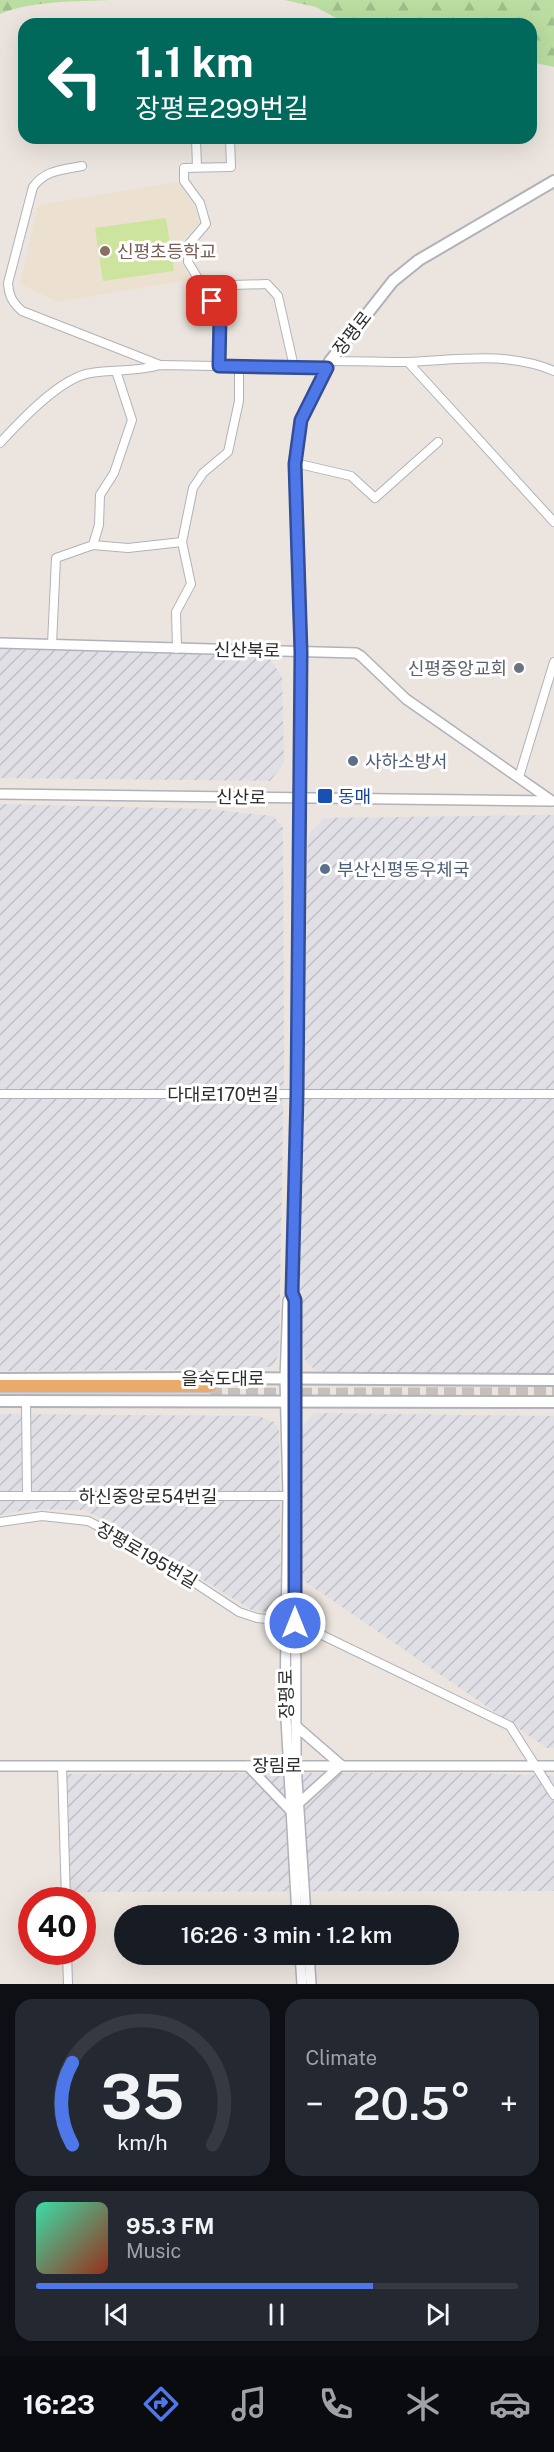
<!DOCTYPE html>
<meta charset="utf-8">
<style>
body{margin:0;font-family:"Public Sans","Noto Sans KR",sans-serif;background:#242831;color:#f1f3f6;height:100vh;display:flex;flex-direction:column;font-size:22px;white-space:nowrap}
*{box-sizing:border-box;margin:0}
p{font-size:20px;color:#9ea1a6}
.icon{flex:none;width:33px;height:33px;fill:none;stroke:currentColor;stroke-width:2;stroke-linecap:round;stroke-linejoin:round}
.map{position:relative;height:1984px;overflow:hidden}
.side{display:flex;flex-direction:column;gap:15px;padding:15px;background:#0d0f14;flex:1}
.side>*{flex:none}
.top-card{position:absolute;left:18px;top:18px;width:519px;height:126px;border-radius:18px;box-shadow:0 6px 24px #0002;background:#00695c;color:#fff;overflow:hidden}
.speed{position:absolute;left:18px;top:1887px;display:flex;gap:12px;font-size:30px;font-weight:700;text-align:center}
.speed>*{display:grid;place-content:center;width:78px;height:78px;border-radius:50%;background:#171b24;box-shadow:0 6px 24px #0002;line-height:1}
.speed .limit{border:9px solid #d22;background:#fff;color:#111}
.pin{position:absolute;display:grid;place-items:center;width:51px;height:51px;color:#fff;margin:-26px;border-radius:12px;box-shadow:0 3px 9px #0006}
.me{position:absolute;width:66px;margin:-33px;rotate:0deg;stroke-linejoin:round;filter:drop-shadow(0 0 4px #0008)}
.turn{display:flex;align-items:center;gap:21px;height:126px;padding:0 18px;font-size:27px}
.turn .icon{width:78px;height:78px;stroke-width:2.5}
.turn b{display:block;font-size:42px;line-height:51px}
.big{font-size:45px;font-weight:600;line-height:1.1}
.side .card{flex:1;display:flex;flex-direction:column;justify-content:center;gap:9px;min-width:0;padding:0 21px;border-radius:18px;background:#242831}
.side .dial{align-items:center;gap:0}
.dial svg{height:156px;overflow:visible;fill:none;stroke:#363941;stroke-width:7;stroke-linecap:round;text-anchor:middle}
.dial text{fill:#f1f3f6;stroke:none}
.song{display:flex;align-items:center;gap:18px}
.cover{width:72px;height:72px;border-radius:9px;background:linear-gradient(135deg,hsl(160 70% 55%),hsl(10 70% 35%))}
.played{height:6px;border-radius:3px;background:linear-gradient(90deg,#4e78ea 70%,#363941 70%)}
.keys{display:flex;justify-content:space-around;direction:ltr}
.heat{display:flex;justify-content:space-between;align-items:center;font-size:33px;direction:ltr}
.side .tiles{flex:1;display:grid;gap:15px;grid-template-columns:1fr 1fr}
.card:last-child{grid-column:span 2}
.trip{position:absolute;left:114px;top:1905px;width:345px;height:60px;border-radius:30px;background:#171b24;box-shadow:0 6px 24px #0002;font-weight:600;line-height:60px;text-align:center}
.dock{display:flex;height:96px;justify-content:space-around;align-items:center;background:#090b0e;color:#9ea1a6}
.dock .icon{width:42px;height:42px}
.dock .selected{color:#4e78ea}
.dock b{font-size:27px;color:#f1f3f6}
.map>svg:first-child{display:block}
.industrial{fill:url(#industrial-furrows)}
.education{fill:#ece1d0}
.forest{fill:url(#forest-firs)}
.pitch{fill:#cce49e}
.lines{fill:none;stroke-linecap:round;stroke-linejoin:round}
.trunk-tunnel{stroke:#c6c0bb;stroke-width:12;stroke-dasharray:12 6;stroke-linecap:butt}
.minor-casing{stroke:#b0b2bb;stroke-width:10}
.tertiary-casing{stroke:#b0b2bb;stroke-width:12}
.secondary-casing{stroke:#b0b2bb;stroke-width:14}
.trunk-casing{stroke:#c4c4c4;stroke-width:15}
.minor{stroke:#fff;stroke-width:8}
.tertiary{stroke:#fff;stroke-width:9}
.secondary{stroke:#fff;stroke-width:10}
.trunk{stroke:#eaaa69;stroke-width:12}
.route-casing{stroke:#334e98;stroke-width:15}
.route{stroke:#4e78ea;stroke-width:10}
.education-dot{fill:#8d6e63;stroke:#fff;stroke-width:2}
.worship-dot{fill:#6b7280;stroke:#fff;stroke-width:2}
.service-dot{fill:#5c6f8a;stroke:#fff;stroke-width:2}
.transit-dot{fill:#1a4fb4;stroke:#fff;stroke-width:2}
.labels{text-anchor:middle;dominant-baseline:central;stroke-width:6;stroke-linejoin:round;paint-order:stroke}
.education-label{font-size:18px;fill:#785e54;stroke:#fff;text-anchor:start}
.street-label{font-size:18px;fill:#2c2c2c;stroke:#fff}
.worship-label{font-size:18px;fill:#5b616d;stroke:#fff;text-anchor:end}
.service-label{font-size:18px;fill:#4e5e75;stroke:#fff;text-anchor:start}
.transit-label{font-size:18px;fill:#164399;stroke:#fff;text-anchor:start}
</style>
<div class="map">
<svg width="554" height="1984" viewBox="0 0 554 1984">
<defs>
<pattern id="industrial-furrows" width="10" height="10" patternUnits="userSpaceOnUse" patternTransform="scale(1.5)"><rect width="10" height="10" fill="#e0dfe5"/><path d="M-1 1l2-2M0 10L10 0M9 11l2-2" fill="none" stroke="#c0c0c5"/></pattern>
<pattern id="forest-firs" width="22" height="20" patternUnits="userSpaceOnUse" patternTransform="scale(1.5)"><rect width="22" height="20" fill="#badda1"/><path d="M5 1l3.5 6h-7zM16 11l3.5 6h-7z" fill="#a0be8b"/></pattern>
</defs>
<rect width="100%" height="100%" fill="#ece5df"/>
<g class="industrial">
<path d="M 0,649 L 268,656 L 282,677 L 284,763 L 270,781 L 0,778 Z"/>
<path d="M 0,804 L 208,809 L 273,816 L 283,828 L 284,1061 L 279,1354 L 273,1366 L 256,1369 L 0,1371 Z"/>
<path d="M 554,815 L 554,1374 L 329,1374 L 315,1370 L 305,1360 L 298,1317 L 308,835 L 324,818 Z"/>
<path d="M 314,1413 L 554,1416 L 554,1748 L 547,1748 L 300,1578 L 299,1431 Z"/>
<path d="M 0,1414 L 259,1416 L 274,1422 L 279,1431 L 281,1607 L 275,1613 L 252,1610 L 109,1522 L 84,1510 L 30,1509 L 0,1515 Z"/>
<path d="M 234,1773 L 474,1773 L 554,1776 L 554,1891 L 69,1892 L 66,1777 L 69,1774 Z"/>
</g>
<path class="education" d="M 178,182 L 195,207 L 200,223 L 182,241 L 181,261 L 191,280 L 58,302 L 20,284 L 38,205 Z"/>
<g class="forest">
<path d="M 0,0 L 112,0 C 76,2 33,0 0,14 Z"/>
<path d="M 284,0 L 554,0 L 554,67 L 531,62 L 531,24 L 347,24 L 316,7 Z"/>
</g>
<path class="pitch" d="M 166,218 L 174,271 L 103,281 L 95,228 Z"/>
<g class="lines">
<path class="trunk-tunnel" d="M 210,1394 L 554,1393"/>
<g class="minor-casing">
<g id="minor">
<path d="M 196,138 L 197,167"/>
<path d="M 82,166 C 62,170 45,170 33,187 L 8,283 C 9,296 12,302 22,311 L 160,365"/>
<path d="M 203,286 L 267,284 L 278,296 L 294,367"/>
<path d="M 330,361 C 356,361 383,362 409,362 C 458,360 507,351 554,371"/>
<path d="M 408,362 L 554,522"/>
<path d="M 219,366 L 221,316 L 188,262 L 189,244 L 206,224 L 200,203 L 184,181 L 184,168 L 231,167 L 230,138"/>
<path d="M 0,443 C 20,421 61,377 91,373 C 115,369 137,372 160,365 L 327,368"/>
<path d="M 295,463 L 351,476 L 375,498 L 438,442"/>
<path d="M 93,545 L 99,525 L 100,495 L 114,473 L 132,420 L 116,371"/>
<path d="M 52,644 L 56,558 L 93,545 L 128,548 L 182,542"/>
<path d="M 177,649 L 176,612 L 191,584 L 182,542 L 193,488 L 203,473 L 228,452 L 239,401 L 239,366"/>
<path d="M 519,777 L 554,662"/>
<path d="M 0,1094 L 554,1094"/>
<path d="M 26,1401 L 27,1495"/>
<path d="M 0,1496 L 292,1496"/>
<path d="M 0,1522 L 42,1516 L 88,1521 L 145,1550 L 239,1612 L 257,1618 L 286,1621"/>
<path d="M 295,1622 L 510,1726 L 554,1795"/>
<path d="M 62,1766 L 66,1900"/>
<path d="M 67,1952 L 68,1984"/>
</g>
</g>
<g class="tertiary-casing">
<g id="tertiary">
<path d="M 0,643 L 356,653 L 361,656 L 406,699 L 552,801"/>
<path d="M 301,652 L 297,1094 L 292,1293 L 295,1301 L 296,1765 L 306,1916"/>
<path d="M 0,794 L 552,801"/>
<path d="M 292,1293 L 288,1301 L 285,1379 L 288,1496 L 285,1701 L 297,1916"/>
<path d="M 296,1726 L 341,1765 L 299,1803"/>
<path d="M 0,1766 L 554,1766"/>
<path d="M 248,1766 L 291,1811"/>
<path d="M 300,1954 L 302,1984"/>
<path d="M 309,1954 L 311,1984"/>
</g>
</g>
<g class="secondary-casing">
<g id="secondary">
<path d="M 301,652 L 295,463 L 301,420 L 330,361 L 393,281 L 419,260 L 554,181"/>
<path d="M 0,1379 L 189,1378 L 554,1380"/>
<path d="M 0,1401 L 554,1402"/>
</g>
</g>
<g class="trunk-casing">
<path id="trunk" d="M 0,1386 L 211,1386"/>
</g>
<use href="#minor" class="minor"/>
<use href="#tertiary" class="tertiary"/>
<use href="#secondary" class="secondary"/>
<use href="#trunk" class="trunk"/>
</g>
<g class="lines">
<g class="route-casing">
<path id="route" d="M 212,301 L 220,316 L 219,366 L 327,368 L 301,420 L 295,464 L 301,652 L 297,1094 L 292,1293 L 295,1300 L 295,1623"/>
</g>
<use href="#route" class="route"/>
</g>
<circle class="education-dot" cx="105" cy="251" r="6"/>
<circle class="worship-dot" cx="519" cy="668" r="6"/>
<g class="service-dot">
<circle cx="353" cy="761" r="6"/>
<circle cx="325" cy="869" r="6"/>
</g>
<rect class="transit-dot" x="317" y="788" width="16" height="16" rx="3"/>
<g class="labels">
<g class="education-label">
<text x="117" y="251">신평초등학교</text>
</g>
<g class="street-label">
<text transform="translate(352 333) rotate(-52)">장평로</text>
<text transform="translate(247 650) rotate(1)">신산북로</text>
<text transform="translate(241 797) rotate(1)">신산로</text>
<text x="223" y="1094">다대로170번길</text>
<text x="223" y="1378">을숙도대로</text>
<text x="148" y="1496">하신중앙로54번길</text>
<text transform="translate(147 1555) rotate(30)">장평로195번길</text>
<text transform="translate(286 1694) rotate(-91)">장평로</text>
<text x="277" y="1765">장림로</text>
</g>
<g class="worship-label">
<text x="507" y="668">신평중앙교회</text>
</g>
<g class="service-label">
<text x="365" y="761">사하소방서</text>
<text x="337" y="869">부산신평동우체국</text>
</g>
<g class="transit-label">
<text x="338" y="796">동매</text>
</g>
</g>
</svg>
<div class="speed"><div class="limit">40</div></div>
<div class="pin" style="left:212px;top:301px;background:#d93025"><svg class="icon" aria-label="arrive" viewBox="0 0 24 24"><path d="M6 21V4h12l-3 4 3 4H6"/></svg></div>
<svg class="me" style="left:295px;top:1623px" viewBox="-20 -20 40 40"><circle r="17" fill="#4e78ea" stroke="#fff" stroke-width="3"/><path d="M0-11L8 9 0 5-8 9z" fill="#fff"/></svg>
<div class="trip">16:26 · 3 min · 1.2 km</div>
<div class="top-card">
<div class="turn"><svg class="icon" aria-label="left" viewBox="0 0 24 24"><path d="M17 20v-9H6M10 6l-5 5 5 5"/></svg><div><b>1.1 km</b>장평로299번길</div></div>
</div>
</div>
<section class="side">
<div class="tiles">
<div class="card dial"><svg viewBox="0 0 100 80">
<path d="M14 69A42 42 0 1 1 86 69"/>
<path d="M14 69A42 42 0 0 1 14 27" stroke="#4e78ea"/>
<text x="50" y="56" font-size="32" font-weight="700">35</text>
<text x="50" y="72" font-size="11">km/h</text>
</svg></div>
<div class="card"><p>Climate</p>
<div class="heat"><a>−</a><b class="big">20.5°</b><a>+</a></div>
</div>
<div class="card">
<div class="song"><i class="cover"></i><div><b>95.3 FM</b><p>Music</p></div></div>
<div class="played"></div>
<div class="keys"><svg class="icon" aria-label="previous" viewBox="0 0 24 24"><path d="M18 5L8 12l10 7zM5 5v14"/></svg><svg class="icon" aria-label="pause" viewBox="0 0 24 24"><path d="M8 5v14M16 5v14"/></svg><svg class="icon" aria-label="next" viewBox="0 0 24 24"><path d="M6 5l10 7-10 7zM19 5v14"/></svg></div>
</div>
</div>
</section>
<nav class="dock">
<b>16:23</b>
<svg class="icon selected" aria-label="directions" viewBox="0 0 24 24"><path d="M12 3l9 9-9 9-9-9zM9 14v-3h6M13 9l2 2-2 2"/></svg>
<svg class="icon" aria-label="music" viewBox="0 0 24 24"><path d="M9 18V5l10-2v13"/><circle cx="6" cy="18" r="3"/><circle cx="16" cy="16" r="3"/></svg>
<svg class="icon" aria-label="phone" viewBox="0 0 24 24"><path d="M5 4h4l2 5-3 2q2 4 5 5l2-3 5 2v4C11 20 4 13 5 4z"/></svg>
<svg class="icon" aria-label="climate" viewBox="0 0 24 24"><path d="M12 3v18M4 7l16 10M4 17L20 7"/></svg>
<svg class="icon" aria-label="car" viewBox="0 0 24 24"><path d="M5 17H2v-5l4-1 3-4h7l3 4 3 1v5h-3M9 17h6M6 11h13"/><circle cx="7" cy="17" r="2"/><circle cx="17" cy="17" r="2"/></svg>
</nav>
